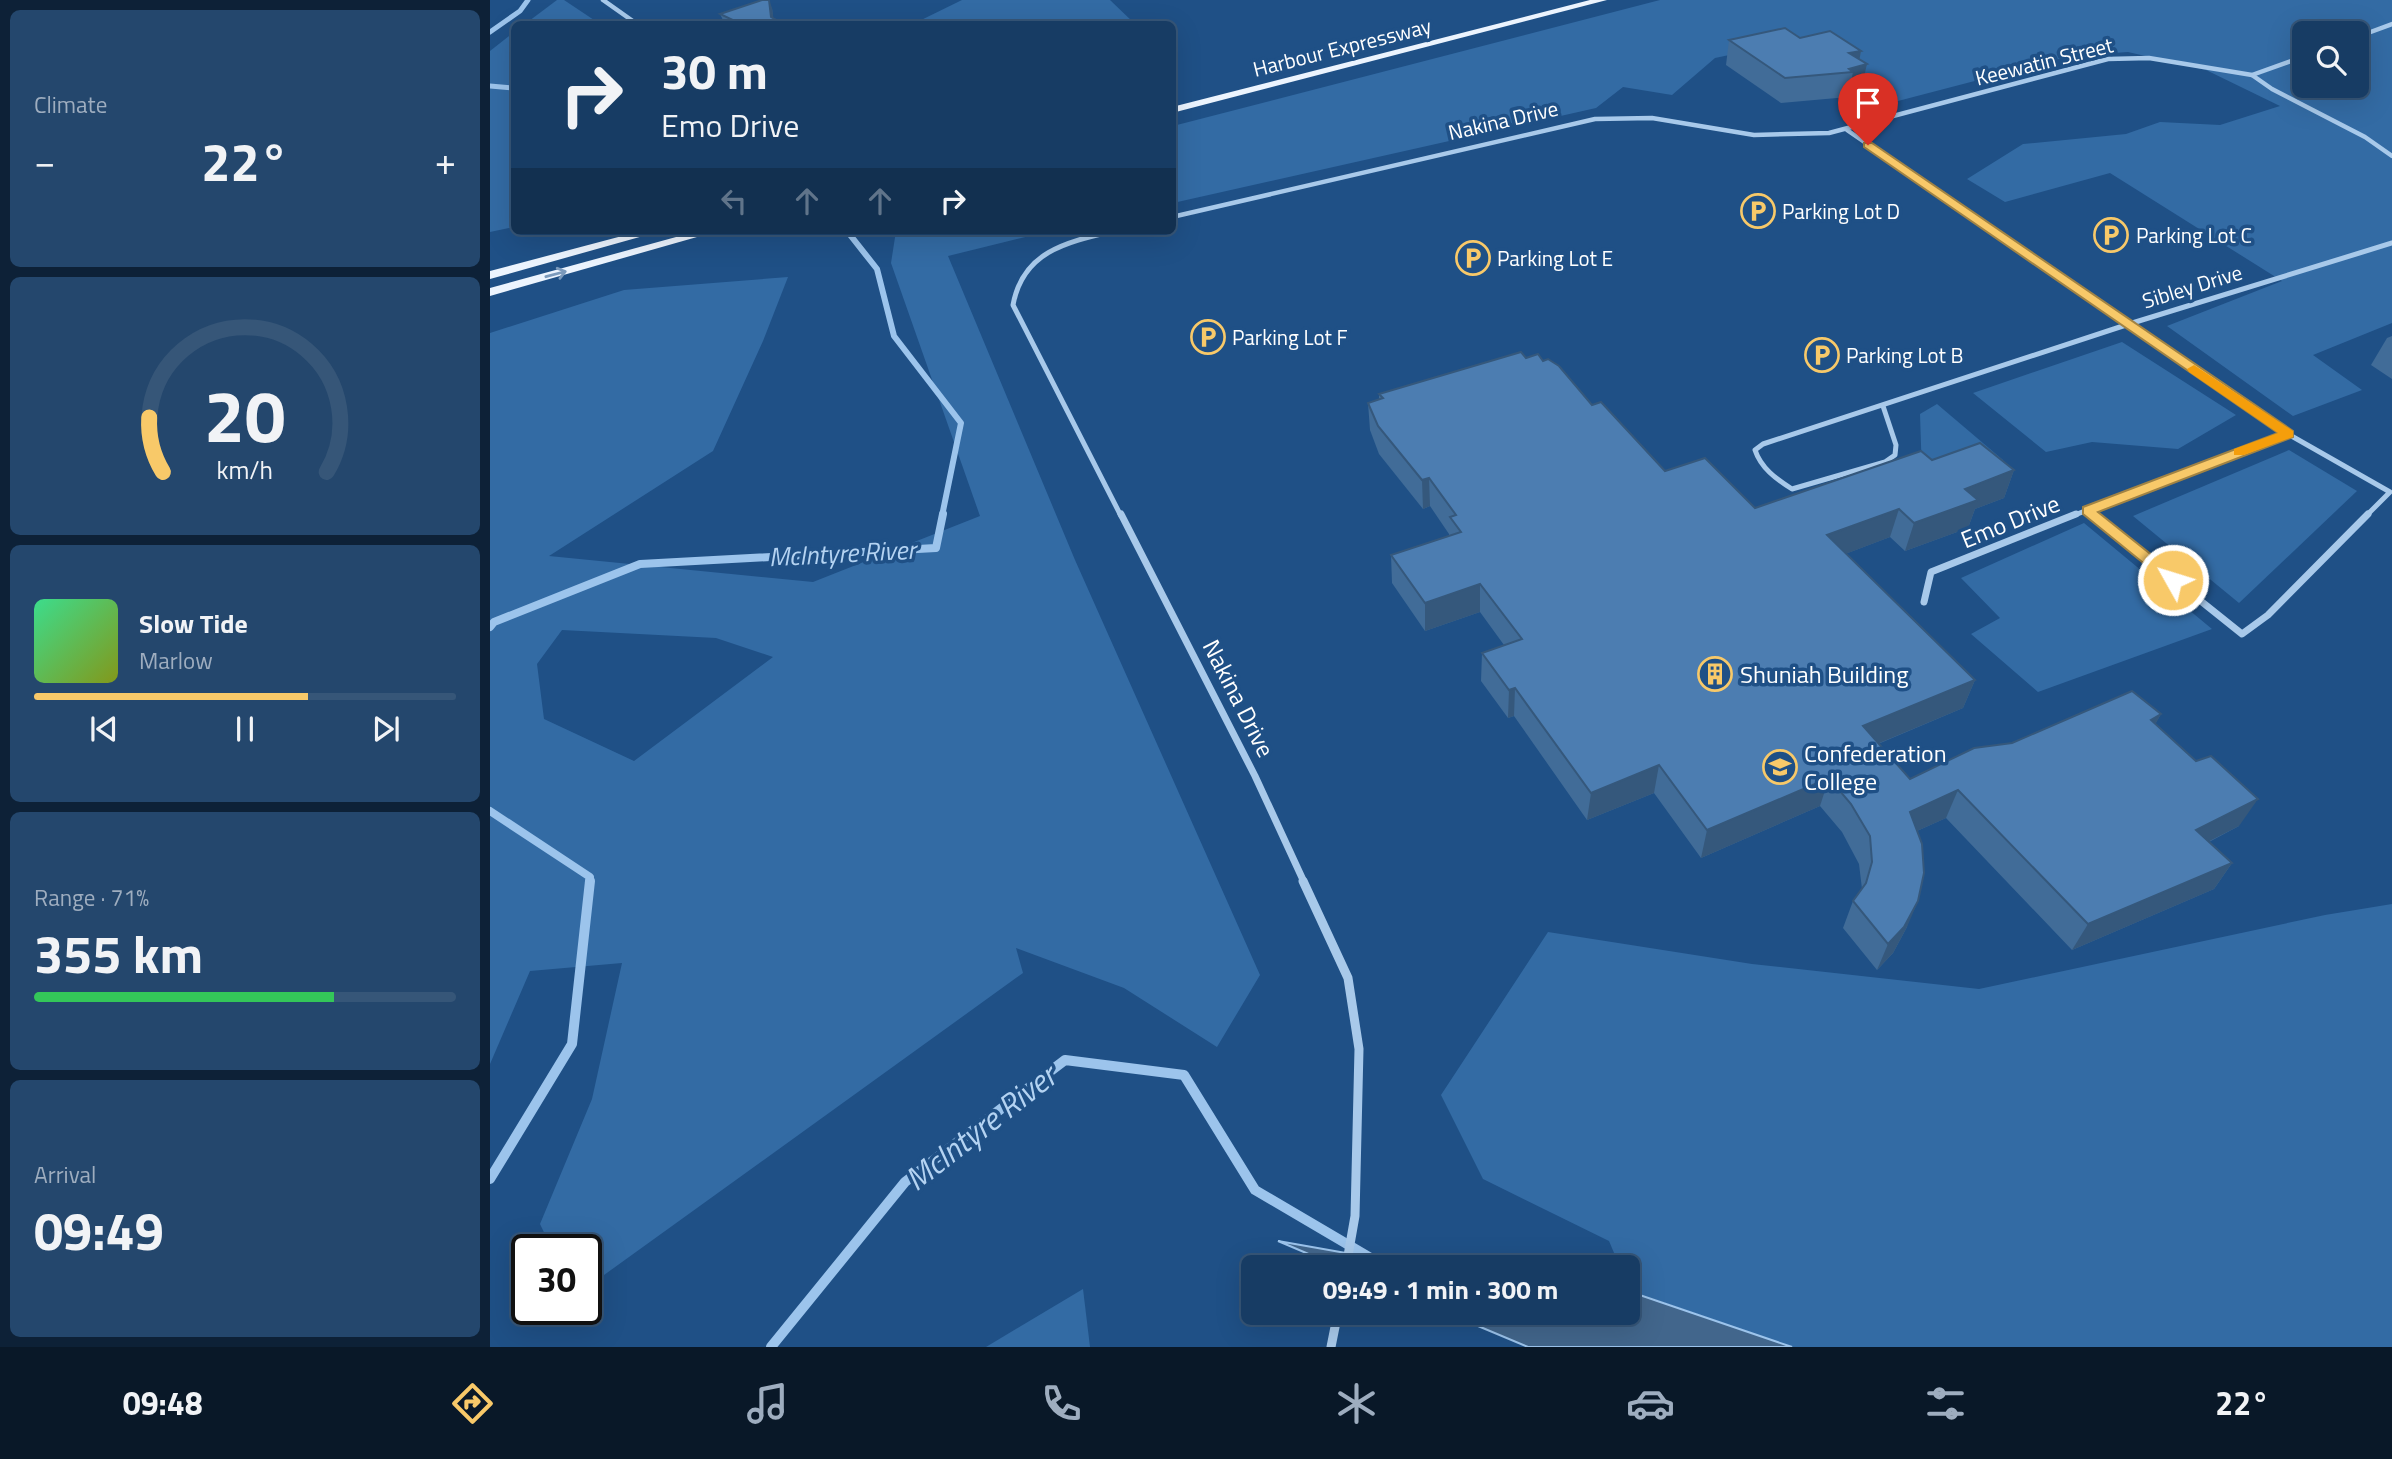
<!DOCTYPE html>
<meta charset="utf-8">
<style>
body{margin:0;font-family:"Titillium Web",sans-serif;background:#24476d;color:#f1f3f6;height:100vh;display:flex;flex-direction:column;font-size:26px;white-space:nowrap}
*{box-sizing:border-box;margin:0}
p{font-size:23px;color:#9eadbf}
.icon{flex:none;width:38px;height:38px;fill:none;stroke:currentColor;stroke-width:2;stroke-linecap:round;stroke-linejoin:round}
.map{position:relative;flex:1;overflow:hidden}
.drawer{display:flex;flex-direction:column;gap:10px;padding:10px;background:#0d2137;width:490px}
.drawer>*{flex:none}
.top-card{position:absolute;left:21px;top:21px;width:665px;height:214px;border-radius:10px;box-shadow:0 7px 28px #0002,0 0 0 2px #365678;background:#173c64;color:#f1f3f6;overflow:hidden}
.fabs{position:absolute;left:1802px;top:21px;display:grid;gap:14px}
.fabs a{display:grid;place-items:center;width:77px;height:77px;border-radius:10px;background:#173c64;box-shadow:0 7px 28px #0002,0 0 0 2px #365678;font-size:35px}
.speed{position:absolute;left:21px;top:1234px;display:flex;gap:14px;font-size:35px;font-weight:700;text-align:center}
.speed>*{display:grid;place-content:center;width:91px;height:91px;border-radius:50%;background:#173c64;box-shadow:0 7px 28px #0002,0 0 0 2px #365678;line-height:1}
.speed .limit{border:4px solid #111;border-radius:10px;background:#fff;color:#111}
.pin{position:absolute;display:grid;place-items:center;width:60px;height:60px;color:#fff;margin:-72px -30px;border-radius:50% 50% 50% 0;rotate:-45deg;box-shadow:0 0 7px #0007}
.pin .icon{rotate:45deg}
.me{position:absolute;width:77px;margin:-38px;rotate:309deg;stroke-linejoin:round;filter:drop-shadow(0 0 5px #0008)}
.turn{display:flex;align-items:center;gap:24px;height:147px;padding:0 35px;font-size:32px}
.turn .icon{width:91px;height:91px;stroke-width:2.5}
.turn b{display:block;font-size:49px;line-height:60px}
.lanes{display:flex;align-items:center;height:66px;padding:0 35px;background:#0003;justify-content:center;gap:35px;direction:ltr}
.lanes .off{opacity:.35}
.big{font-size:52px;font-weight:700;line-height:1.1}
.drawer .tile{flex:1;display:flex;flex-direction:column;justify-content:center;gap:10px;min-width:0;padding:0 24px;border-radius:10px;background:#24476d}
.drawer .dial{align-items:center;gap:0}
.dial svg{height:182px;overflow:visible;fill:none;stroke:#365678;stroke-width:7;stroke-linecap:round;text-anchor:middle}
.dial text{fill:#f1f3f6;stroke:none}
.song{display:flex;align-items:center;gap:21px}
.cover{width:84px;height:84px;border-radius:10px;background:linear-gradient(135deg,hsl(150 70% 55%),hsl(70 70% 35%))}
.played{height:7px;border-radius:4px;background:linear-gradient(90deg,#f8c969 65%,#365678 65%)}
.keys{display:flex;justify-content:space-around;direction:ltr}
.heat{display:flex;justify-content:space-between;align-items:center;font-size:38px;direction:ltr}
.charge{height:10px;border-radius:5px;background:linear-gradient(90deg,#34c759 71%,#365678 0)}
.trip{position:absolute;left:751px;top:1255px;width:399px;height:70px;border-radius:10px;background:#173c64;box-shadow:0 7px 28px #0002,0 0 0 2px #365678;font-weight:700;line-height:70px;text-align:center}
.dock{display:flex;height:112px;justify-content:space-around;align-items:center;background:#091828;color:#9eadbf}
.dock .icon{width:49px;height:49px}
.dock .active{color:#f8c969}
.dock b{font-size:32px;color:#f1f3f6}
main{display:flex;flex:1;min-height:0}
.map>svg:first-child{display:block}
.green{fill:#336ba4;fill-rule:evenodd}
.water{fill:#42668c;stroke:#9cc4ec;stroke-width:2}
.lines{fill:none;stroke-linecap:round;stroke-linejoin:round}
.stream-far3{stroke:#9cc4ec;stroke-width:5}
.stream-far2{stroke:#9cc4ec;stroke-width:6}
.stream-far1{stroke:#9cc4ec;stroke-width:8}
.stream{stroke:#9cc4ec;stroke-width:10}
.street-far3{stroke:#a8c9ea;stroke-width:4.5}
.street-far2{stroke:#a8c9ea;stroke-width:5}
.street-far1{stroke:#a8c9ea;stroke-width:7}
.street{stroke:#a8c9ea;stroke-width:9}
.primary{fill:#ecf4fe;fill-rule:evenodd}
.wall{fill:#416c98}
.shaded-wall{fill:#35587c}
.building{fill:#4c7db1;stroke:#35587c;stroke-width:2}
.oneway{stroke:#7b9abc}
.route{fill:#f8c969;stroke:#a18344;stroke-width:2}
.slow{fill:#f59e0b}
.labels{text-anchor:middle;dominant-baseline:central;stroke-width:7;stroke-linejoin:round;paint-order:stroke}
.far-street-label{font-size:21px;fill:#fff;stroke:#1f5086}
.far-poi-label{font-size:21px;fill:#fff;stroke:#1f5086;text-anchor:start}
.street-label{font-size:24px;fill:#fff;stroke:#1f5086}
.poi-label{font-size:24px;fill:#fff;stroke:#1f5086;text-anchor:start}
.water-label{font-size:26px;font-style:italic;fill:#b4d3f2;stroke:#1f5086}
.near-water-label{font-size:32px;font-style:italic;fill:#b4d3f2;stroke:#1f5086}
</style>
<main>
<section class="drawer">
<div class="tile"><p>Climate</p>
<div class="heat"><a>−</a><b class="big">22°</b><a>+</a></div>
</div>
<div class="tile dial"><svg viewBox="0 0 100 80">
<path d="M14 69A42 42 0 1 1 86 69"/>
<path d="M14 69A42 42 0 0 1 8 45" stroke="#f8c969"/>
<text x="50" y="56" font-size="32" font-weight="700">20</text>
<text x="50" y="72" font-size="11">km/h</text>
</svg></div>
<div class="tile">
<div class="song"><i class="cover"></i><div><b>Slow Tide</b><p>Marlow</p></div></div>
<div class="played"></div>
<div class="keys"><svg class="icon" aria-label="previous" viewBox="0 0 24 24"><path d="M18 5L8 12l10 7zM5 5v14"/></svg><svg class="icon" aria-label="pause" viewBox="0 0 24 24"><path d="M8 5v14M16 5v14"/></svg><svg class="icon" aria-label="next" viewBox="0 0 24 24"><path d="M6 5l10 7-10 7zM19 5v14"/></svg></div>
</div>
<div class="tile"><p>Range · 71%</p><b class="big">355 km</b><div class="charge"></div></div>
<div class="tile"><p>Arrival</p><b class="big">09:49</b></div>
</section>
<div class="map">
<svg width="1902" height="1347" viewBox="0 0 1902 1347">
<rect width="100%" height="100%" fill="#1f5086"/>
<g class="green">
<path d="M 67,0 L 74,0 L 110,24 L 35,24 Z"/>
<path d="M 472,0 L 620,0 L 645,24 L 423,24 Z"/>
<path d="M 1170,0 L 1902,0 L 1902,323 L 1823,355 L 1872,390 L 1803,416 L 1677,326 L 1792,281 L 1620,173 L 1515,202 L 1477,179 L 1533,144 L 1636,134 L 1670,122 L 1730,125 L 1790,106 L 1716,70 L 1638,52 L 1580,56 L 1362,113 L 1352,104 L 1372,95 L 1379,85 L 1372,75 L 1291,44 L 1225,58 L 1182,95 L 1133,87 L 1106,108 L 683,203 L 683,126 ZM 1815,33 L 1867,33 L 1867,86 L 1815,86 Z"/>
<path d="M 24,32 L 24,227 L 0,232 L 0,51 Z"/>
<path d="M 406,231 L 560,231 L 458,256 L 585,560 L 770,975 L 727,1047 L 634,988 L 526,948 L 533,973 L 96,1288 L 96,1250 L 62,1249 L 50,1224 L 102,1099 L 132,963 L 40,971 L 0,1064 L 0,333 L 134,290 L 298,277 L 273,341 L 223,451 L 59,556 L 323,582 L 490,516 L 401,263 ZM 72,630 L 226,638 L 283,657 L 144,761 L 54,719 L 47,664 Z"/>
<path d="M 1632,342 L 1746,415 L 1688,449 L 1602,442 L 1556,452 L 1483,393 Z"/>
<path d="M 1447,404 L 1513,460 L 1496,468 L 1432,475 L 1430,414 Z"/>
<path d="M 1799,450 L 1867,491 L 1749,603 L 1643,516 Z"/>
<path d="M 1594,523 L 1722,629 L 1548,692 L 1481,634 L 1510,618 L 1471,578 Z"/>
<path d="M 1902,904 L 1902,1347 L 1302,1347 L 1141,1291 L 1138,1283 L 1138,1267 L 1130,1267 L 1119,1241 L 993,1179 L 951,1095 L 1058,932 L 1262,964 L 1489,989 L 1835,915 Z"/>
<path d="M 593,1289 L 600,1347 L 496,1347 Z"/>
</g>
<g class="water">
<path d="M 788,1241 L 935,1267 L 849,1267 Z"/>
<path d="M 1138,1291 L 1302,1347 L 1038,1347 L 957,1313 L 1138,1312 Z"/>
</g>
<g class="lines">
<g class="stream-far3">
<path d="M 0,32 L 30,11 L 38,0"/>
<path d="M 0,86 L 24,88"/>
</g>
<path class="stream-far2" d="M 357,231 L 387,269 L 404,336 L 471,423 L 452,516"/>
<g class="stream-far1">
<path d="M 0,627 L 4,622 L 150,564 L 446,548 L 453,514"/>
<path d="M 0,811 L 100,877 L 99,882"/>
</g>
<g class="stream">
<path d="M 0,1179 L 82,1044 L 100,881"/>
<path d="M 281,1347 L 415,1182 L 575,1060 L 694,1075 L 765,1190 L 896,1267"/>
</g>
<g class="street-far3">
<path d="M 113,0 L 147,24"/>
<path d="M 1867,37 L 1902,24"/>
<path d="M 1762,75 L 1815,56"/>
<path d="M 1357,130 L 1499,228"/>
<path d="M 682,217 L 1105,119 L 1162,118 L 1264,135 L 1339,133 L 1618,59 L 1659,58 L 1762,75 L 1782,89 L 1875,137 L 1902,156"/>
</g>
<g class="street-far2">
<path d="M 1496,226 L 1798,434 L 1900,492 L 1876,516"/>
<path d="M 624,231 C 577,242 533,251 523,305 L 631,516"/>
<path d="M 1393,406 L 1406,445 L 1405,455 L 1395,462 L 1302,489 C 1286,479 1271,468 1265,450 L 1273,444 L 1639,324 L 1902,243"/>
<path d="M 1598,511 L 1604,516"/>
<path d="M 1582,516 L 1798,434"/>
</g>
<g class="street-far1">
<path d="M 631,514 L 765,776 L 814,882"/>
<path d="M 1602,514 L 1752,634 L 1778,615 L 1878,514"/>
<path d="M 1434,602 L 1441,572 L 1586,514"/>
</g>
<g class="street">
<path d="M 813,881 L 858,978 L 869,1049 L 865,1216 L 856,1267"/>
<path d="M 841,1347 L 848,1312"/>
</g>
<g class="primary">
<path d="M 1100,0 L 1117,0 L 682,113 L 682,107 Z"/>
<path d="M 151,231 L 171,231 L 0,279 L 0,271 Z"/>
<path d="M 208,231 L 228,231 L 0,296 L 0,288 Z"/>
</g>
</g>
<g class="wall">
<path d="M 282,8 L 283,18 L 288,21 L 290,24 L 235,24 L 230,14 Z"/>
<path d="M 1310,38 L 1371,51 L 1369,60 L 1377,64 L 1371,89 L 1359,92 L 1358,97 L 1291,103 L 1236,65 L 1239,40 Z"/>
<path d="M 1902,336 L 1902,379 L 1881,365 L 1897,338 Z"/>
<path d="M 1036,358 L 1053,361 L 1175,471 L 1265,508 L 1442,460 L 1524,470 L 1514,498 L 1485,509 L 1478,528 L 1415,551 L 1400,537 L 1355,554 L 1485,680 L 1473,708 L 1388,744 L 1420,779 L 1522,743 L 1671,714 L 1665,724 L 1749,826 L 1719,842 L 1742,863 L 1724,889 L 1582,950 L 1456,818 L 1427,831 L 1417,927 L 1403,953 L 1387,970 L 1353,928 L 1363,901 L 1372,889 L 1369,864 L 1352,832 L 1330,806 L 1211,858 L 1164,793 L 1097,820 L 1024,716 L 1018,718 L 991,681 L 992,653 L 1014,645 L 990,612 L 935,631 L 902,583 L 901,555 L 959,536 L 959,534 L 940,506 L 933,509 L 889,454 L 880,430 L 878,403 L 889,399 L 889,394 Z"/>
</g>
<g class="shaded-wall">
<path d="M 279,0 L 282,8 L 284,22 L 288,21 L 290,24 L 277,24 L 281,17 Z"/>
<path d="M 1371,51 L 1368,67 L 1377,64 L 1371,89 L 1359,92 L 1363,72 L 1355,73 L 1359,53 Z"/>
<path d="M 1524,470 L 1514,498 L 1485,509 L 1478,528 L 1415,551 L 1424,523 L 1475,489 Z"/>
<path d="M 939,478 L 940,506 L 933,509 L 932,480 Z"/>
<path d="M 1409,509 L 1400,537 L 1329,564 L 1337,535 Z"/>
<path d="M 990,584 L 990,612 L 935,631 L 935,603 Z"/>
<path d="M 1485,680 L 1473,708 L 1363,754 L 1373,726 Z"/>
<path d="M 1025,688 L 1024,716 L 1018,718 L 1019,690 Z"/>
<path d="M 1671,714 L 1656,741 L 1661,720 Z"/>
<path d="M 1169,765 L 1164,793 L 1097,820 L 1101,793 Z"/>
<path d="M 1339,778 L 1330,806 L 1211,858 L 1217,830 Z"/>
<path d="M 1468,790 L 1456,818 L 1409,839 L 1420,812 Z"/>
<path d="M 1768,799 L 1749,826 L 1688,857 L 1706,830 Z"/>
<path d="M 1742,863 L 1724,889 L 1582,950 L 1598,924 Z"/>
<path d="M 1428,901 L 1417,927 L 1403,953 L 1387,970 L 1398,944 Z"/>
</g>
<g class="building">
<path d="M 272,0 L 279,0 L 281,17 L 288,21 L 277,24 L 251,24 L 230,14 Z"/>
<path d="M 1295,28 L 1310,38 L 1340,31 L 1371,51 L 1359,53 L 1377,64 L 1359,69 L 1363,72 L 1295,78 L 1239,40 Z"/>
<path d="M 1031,352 L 1036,358 L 1048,354 L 1053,361 L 1058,359 L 1069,366 L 1102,405 L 1111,402 L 1175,471 L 1215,458 L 1265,508 L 1431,451 L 1442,460 L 1490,443 L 1524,470 L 1475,489 L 1488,500 L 1424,523 L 1409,509 L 1337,535 L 1485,680 L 1373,726 L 1420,779 L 1484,748 L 1522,743 L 1642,691 L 1671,714 L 1661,720 L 1706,761 L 1721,756 L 1768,799 L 1706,830 L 1742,863 L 1598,924 L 1468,790 L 1420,812 L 1432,844 L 1434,873 L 1428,901 L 1414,927 L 1398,944 L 1363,901 L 1376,883 L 1382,862 L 1380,836 L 1361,804 L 1339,778 L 1217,830 L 1169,765 L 1101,793 L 1025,688 L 1019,690 L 992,653 L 1032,639 L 990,584 L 935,603 L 901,555 L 971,532 L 960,517 L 966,515 L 939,478 L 932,480 L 888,426 L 878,403 L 893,398 L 889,394 Z"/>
</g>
<defs><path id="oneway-shaft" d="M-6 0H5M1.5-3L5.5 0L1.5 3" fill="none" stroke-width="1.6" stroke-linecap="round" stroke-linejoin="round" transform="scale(1.75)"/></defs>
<use class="oneway" href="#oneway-shaft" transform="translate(66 274) rotate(-15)"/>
<path class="route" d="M 1374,143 L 1382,143 L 1803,431 L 1803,437 L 1608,512 L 1688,576 L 1690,580 L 1688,583 L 1678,583 L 1593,514 L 1593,507 L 1788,433 L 1374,147 Z"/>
<path class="slow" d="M 1704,365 L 1803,431 L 1803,437 L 1754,455 L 1744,455 L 1744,449 L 1788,433 L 1699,372 L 1697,369 Z"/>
<defs>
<g id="parking-ring" transform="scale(1.75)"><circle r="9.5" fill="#1f5086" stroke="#f8c969" stroke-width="1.5"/><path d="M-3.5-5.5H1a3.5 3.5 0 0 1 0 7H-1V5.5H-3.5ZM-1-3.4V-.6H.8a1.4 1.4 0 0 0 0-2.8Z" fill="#f8c969"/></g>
<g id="building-ring" transform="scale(1.75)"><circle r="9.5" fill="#1f5086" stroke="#f8c969" stroke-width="1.5"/><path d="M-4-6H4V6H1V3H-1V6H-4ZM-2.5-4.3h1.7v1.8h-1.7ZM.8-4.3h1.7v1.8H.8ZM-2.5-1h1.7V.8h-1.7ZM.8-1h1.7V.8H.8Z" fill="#f8c969"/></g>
<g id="university-ring" transform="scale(1.75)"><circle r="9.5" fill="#1f5086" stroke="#f8c969" stroke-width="1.5"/><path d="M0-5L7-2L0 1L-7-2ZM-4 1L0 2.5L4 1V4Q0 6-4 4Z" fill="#f8c969"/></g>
</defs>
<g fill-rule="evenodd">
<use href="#parking-ring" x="1268" y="211"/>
<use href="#parking-ring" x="1621" y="235"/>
<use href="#parking-ring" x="983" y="258"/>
<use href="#parking-ring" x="718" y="337"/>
<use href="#parking-ring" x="1332" y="355"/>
<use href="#building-ring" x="1225" y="674"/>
<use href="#university-ring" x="1290" y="767"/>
</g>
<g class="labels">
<g class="far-street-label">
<text transform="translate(852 47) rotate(-14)">Harbour Expressway</text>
<text transform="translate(1554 61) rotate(-14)">Keewatin Street</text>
<text transform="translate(1013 120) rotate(-13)">Nakina Drive</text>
<text transform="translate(1702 286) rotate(-17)">Sibley Drive</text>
</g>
<g class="far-poi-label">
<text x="1292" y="211">Parking Lot D</text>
<text x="1646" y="235">Parking Lot C</text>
<text x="1007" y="258">Parking Lot E</text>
<text x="742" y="337">Parking Lot F</text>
<text x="1356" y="355">Parking Lot B</text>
</g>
<g class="street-label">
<text transform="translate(1520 521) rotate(-22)">Emo Drive</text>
<text transform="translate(749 698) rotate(63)">Nakina Drive</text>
</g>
<g class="poi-label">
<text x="1250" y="674">Shuniah Building</text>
<text x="1314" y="753">Confederation<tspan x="1314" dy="28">College</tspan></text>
</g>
<g class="water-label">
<text transform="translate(352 553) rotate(-3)">McIntyre River</text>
</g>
<g class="near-water-label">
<text transform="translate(490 1127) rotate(-38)">McIntyre River</text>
</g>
</g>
</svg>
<div class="fabs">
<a><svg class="icon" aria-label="search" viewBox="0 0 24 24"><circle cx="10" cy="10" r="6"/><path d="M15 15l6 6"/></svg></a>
</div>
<div class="speed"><div class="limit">30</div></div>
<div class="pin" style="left:1378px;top:145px;background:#d93025"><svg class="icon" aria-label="arrive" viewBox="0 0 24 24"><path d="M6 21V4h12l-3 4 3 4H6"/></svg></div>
<svg class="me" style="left:1683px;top:580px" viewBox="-20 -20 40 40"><circle r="17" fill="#f8c969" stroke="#fff" stroke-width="3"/><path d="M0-11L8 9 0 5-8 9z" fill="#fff"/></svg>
<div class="trip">09:49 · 1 min · 300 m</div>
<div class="top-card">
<div class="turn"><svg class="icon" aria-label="right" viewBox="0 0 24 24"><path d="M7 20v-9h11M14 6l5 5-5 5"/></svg><div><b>30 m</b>Emo Drive</div></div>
<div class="lanes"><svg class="icon off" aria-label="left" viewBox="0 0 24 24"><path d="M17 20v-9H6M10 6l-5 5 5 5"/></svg><svg class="icon off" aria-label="ahead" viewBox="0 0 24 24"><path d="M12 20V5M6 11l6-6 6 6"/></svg><svg class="icon off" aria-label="ahead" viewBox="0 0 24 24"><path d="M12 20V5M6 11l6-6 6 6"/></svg><svg class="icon" aria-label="right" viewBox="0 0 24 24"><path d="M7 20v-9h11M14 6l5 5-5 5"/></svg></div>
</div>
</div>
</main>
<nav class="dock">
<b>09:48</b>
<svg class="icon active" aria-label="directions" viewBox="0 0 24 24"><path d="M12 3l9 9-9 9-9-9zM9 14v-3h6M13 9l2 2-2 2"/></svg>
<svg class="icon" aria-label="music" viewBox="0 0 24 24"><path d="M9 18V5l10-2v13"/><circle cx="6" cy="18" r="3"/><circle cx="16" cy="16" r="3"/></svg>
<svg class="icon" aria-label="phone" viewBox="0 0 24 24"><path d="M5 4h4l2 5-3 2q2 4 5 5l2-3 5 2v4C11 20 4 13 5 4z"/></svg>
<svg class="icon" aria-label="climate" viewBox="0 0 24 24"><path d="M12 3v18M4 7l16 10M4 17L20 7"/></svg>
<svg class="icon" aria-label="car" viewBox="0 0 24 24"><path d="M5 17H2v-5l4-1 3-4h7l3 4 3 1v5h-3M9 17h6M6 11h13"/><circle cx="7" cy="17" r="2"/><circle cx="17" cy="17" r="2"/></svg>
<svg class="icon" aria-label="filters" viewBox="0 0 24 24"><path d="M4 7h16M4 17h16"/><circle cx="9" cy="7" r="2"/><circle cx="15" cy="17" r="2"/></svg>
<b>22°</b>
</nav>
